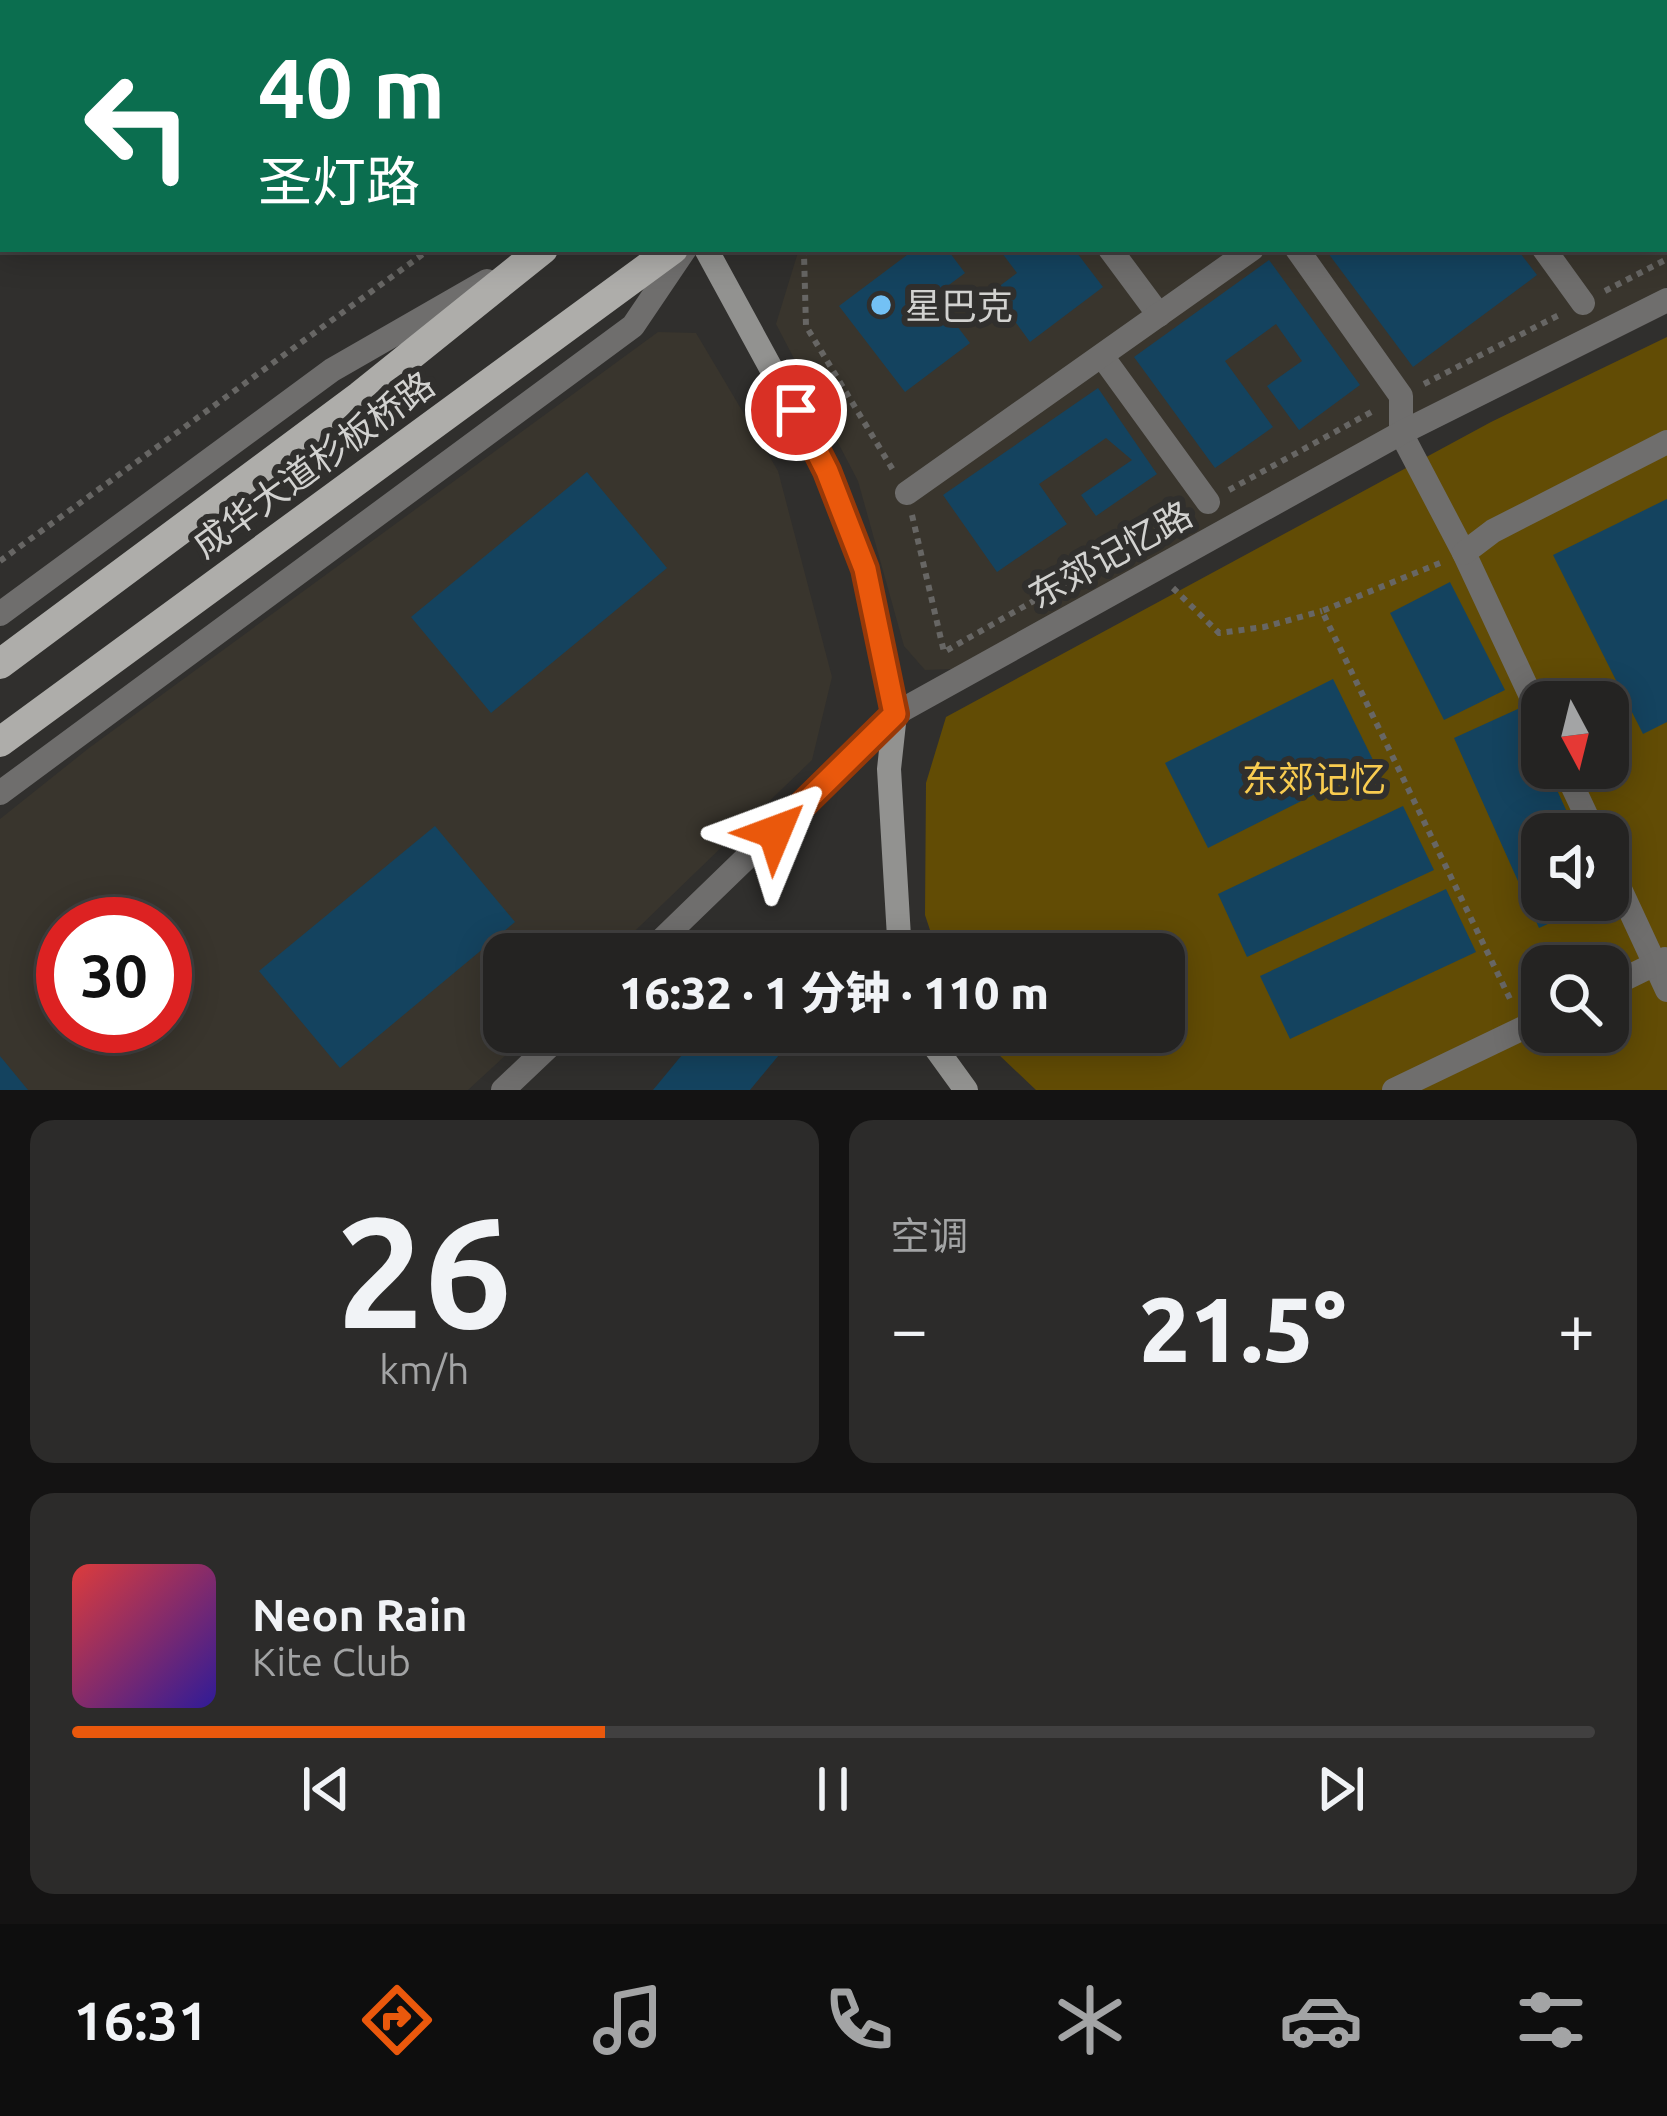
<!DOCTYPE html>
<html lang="zh">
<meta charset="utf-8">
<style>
body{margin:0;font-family:Ubuntu,"Noto Sans SC",sans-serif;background:#2c2b2a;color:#f1f3f6;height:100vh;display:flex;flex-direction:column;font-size:45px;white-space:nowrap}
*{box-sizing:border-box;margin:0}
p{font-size:39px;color:#a3a4a5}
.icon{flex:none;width:66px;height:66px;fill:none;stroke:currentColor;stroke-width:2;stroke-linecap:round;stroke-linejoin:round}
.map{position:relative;height:1090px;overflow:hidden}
.side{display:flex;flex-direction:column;gap:30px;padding:30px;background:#141313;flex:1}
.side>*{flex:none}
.banner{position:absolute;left:0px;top:0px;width:1668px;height:252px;box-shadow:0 6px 30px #0003,0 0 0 3px #414040;background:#0b6e4f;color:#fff;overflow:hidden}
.needle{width:78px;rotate:173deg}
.controls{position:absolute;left:1521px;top:681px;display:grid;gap:24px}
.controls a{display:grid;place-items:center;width:108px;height:108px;border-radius:24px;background:#242322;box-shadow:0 6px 30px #0003,0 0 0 3px #414040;font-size:60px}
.speed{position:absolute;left:36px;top:897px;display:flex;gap:24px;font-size:60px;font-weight:700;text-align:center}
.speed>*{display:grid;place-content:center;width:156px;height:156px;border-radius:50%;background:#242322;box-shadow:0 6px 30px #0003,0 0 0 3px #414040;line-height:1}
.speed .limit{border:18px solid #d22;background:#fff;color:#111}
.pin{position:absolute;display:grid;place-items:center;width:102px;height:102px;color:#fff;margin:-51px;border:6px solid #fff;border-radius:50%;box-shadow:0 3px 12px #0007}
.me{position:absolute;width:132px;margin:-66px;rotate:46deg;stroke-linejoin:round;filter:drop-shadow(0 0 9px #0008)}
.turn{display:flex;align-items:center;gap:42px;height:252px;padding:0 60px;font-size:54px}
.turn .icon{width:156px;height:156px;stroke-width:2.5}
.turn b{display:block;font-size:84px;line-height:102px}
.big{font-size:90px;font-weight:800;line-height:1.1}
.side .widget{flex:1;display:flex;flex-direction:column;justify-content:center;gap:18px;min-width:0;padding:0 42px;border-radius:24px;background:#2c2b2a}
.side .dial{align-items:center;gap:0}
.dial b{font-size:156px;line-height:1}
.song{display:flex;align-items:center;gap:36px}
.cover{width:144px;height:144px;border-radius:18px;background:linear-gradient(135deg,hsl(0 70% 55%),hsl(250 70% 35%))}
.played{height:12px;border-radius:6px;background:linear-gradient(90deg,#ea580c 35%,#414040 35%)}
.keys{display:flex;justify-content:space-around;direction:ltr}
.heat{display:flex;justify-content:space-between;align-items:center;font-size:66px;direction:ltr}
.side .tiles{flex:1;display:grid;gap:30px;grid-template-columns:1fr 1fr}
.widget:last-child{grid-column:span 2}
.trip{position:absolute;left:483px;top:933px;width:702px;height:120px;border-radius:24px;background:#242322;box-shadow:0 6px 30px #0003,0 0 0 3px #414040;font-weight:800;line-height:120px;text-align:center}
.dock{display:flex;height:192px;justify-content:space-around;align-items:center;background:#0e0e0e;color:#a3a4a5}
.dock .icon{width:84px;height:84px}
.dock .current{color:#ea580c}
.dock b{font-size:54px;color:#f1f3f6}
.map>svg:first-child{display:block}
.built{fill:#39352d;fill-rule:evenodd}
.green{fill:#624c05;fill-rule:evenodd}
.building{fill:#14435f}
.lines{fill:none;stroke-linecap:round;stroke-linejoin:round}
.path{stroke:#676664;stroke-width:6;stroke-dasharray:6 6;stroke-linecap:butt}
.street{stroke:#6f6e6d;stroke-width:24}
.secondary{stroke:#929290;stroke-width:24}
.primary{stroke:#aeadaa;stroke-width:30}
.route-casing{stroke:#983908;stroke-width:30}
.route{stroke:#ea580c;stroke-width:21}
.poi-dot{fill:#73c1f5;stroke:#302f2d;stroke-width:4.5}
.labels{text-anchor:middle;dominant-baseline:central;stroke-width:12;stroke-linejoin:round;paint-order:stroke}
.poi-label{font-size:36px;fill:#d2d2d0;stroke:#302f2d;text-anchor:start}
.street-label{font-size:36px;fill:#d2d2d0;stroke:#302f2d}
.park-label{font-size:36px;fill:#f9cc50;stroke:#302f2d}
</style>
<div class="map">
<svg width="1667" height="1090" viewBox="0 0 1667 1090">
<rect width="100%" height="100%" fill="#302f2d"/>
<g class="built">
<path d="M 1665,62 L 1667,287 L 952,669 L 925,670 L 904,646 L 858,481 L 776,324 L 799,249 L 1665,249 Z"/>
<path d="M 658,332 L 696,333 L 778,471 L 832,677 L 812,760 L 611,954 L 504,954 L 504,1032 L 531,1032 L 468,1090 L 0,1090 L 0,819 L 89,748 ZM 63,924 L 165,924 L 165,1026 L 63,1026 Z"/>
</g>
<path class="green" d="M 1667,337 L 1667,1090 L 1036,1090 L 975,1032 L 1164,1032 L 1164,954 L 938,954 L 925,915 L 926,783 L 946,717 L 1491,422 ZM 1542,702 L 1608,702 L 1608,768 L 1542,768 ZM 1542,834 L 1608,834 L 1608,900 L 1542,900 ZM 1542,966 L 1608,966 L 1608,1032 L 1542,1032 Z"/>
<g class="building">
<path d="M 915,249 L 947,249 L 965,273 L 934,296 L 970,343 L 905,392 L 839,306 Z"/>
<path d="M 999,249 L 1074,249 L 1103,287 L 1030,342 L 993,291 L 1017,273 Z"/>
<path d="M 1334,249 L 1517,249 L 1537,275 L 1413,367 L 1328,253 Z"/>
<path d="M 1269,260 L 1360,385 L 1299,430 L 1267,386 L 1302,361 L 1276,324 L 1225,361 L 1273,427 L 1215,468 L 1134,357 Z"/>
<path d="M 1098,388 L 1157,474 L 1096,516 L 1081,495 L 1132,460 L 1106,438 L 1039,484 L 1067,524 L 997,572 L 943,495 Z"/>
<path d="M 587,472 L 667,568 L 491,713 L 411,617 Z"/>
<path d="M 1667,499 L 1667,722 L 1643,734 L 1553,555 Z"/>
<path d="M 1450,582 L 1505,690 L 1444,720 L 1390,613 Z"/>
<path d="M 1333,679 L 1375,764 L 1208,848 L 1165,763 Z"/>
<path d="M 1520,708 L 1542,757 L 1542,768 L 1547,768 L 1577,834 L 1542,834 L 1542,900 L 1601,900 L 1539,928 L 1454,738 Z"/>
<path d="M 1403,806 L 1434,870 L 1247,957 L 1218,894 Z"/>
<path d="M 435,826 L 515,922 L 340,1068 L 259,971 Z"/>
<path d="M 1446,889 L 1476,952 L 1290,1039 L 1260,976 Z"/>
<path d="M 701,1032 L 798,1032 L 750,1090 L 653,1090 Z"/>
<path d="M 0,1056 L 28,1090 L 0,1090 Z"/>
</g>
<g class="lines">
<g class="path">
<path d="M 1189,0 L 1190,3"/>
<path d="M 727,3 L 731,0"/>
<path d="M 1134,3 L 1138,0"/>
<path d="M 1665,88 L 1667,90"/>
<path d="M 809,249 L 804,254 L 806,326 L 893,470"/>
<path d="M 1605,291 L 1667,259"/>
<path d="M 1424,384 L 1561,314"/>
<path d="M 1229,490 L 1375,410"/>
<path d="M 912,515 L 944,652 L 1186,514"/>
<path d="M 0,561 L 430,249"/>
<path d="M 1440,563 L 1322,611 L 1512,1003"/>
<path d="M 1173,588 L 1219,633 L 1264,627 L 1322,611"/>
</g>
<g class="street">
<path d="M 1317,0 L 1319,3"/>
<path d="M 1642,0 L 1644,3"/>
<path d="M 822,3 L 826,0"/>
<path d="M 1068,3 L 1072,0"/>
<path d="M 1598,3 L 1602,0"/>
<path d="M 1665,32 L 1667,34"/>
<path d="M 1110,249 L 1159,315"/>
<path d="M 1297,249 L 1401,396 L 1401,433 L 1464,553 L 1542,720"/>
<path d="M 1544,249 L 1583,303"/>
<path d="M 1102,356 L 1208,502"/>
<path d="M 907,493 L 1252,249"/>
<path d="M 1464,553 L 1493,531 L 1667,442"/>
<path d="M 0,614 L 332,370 L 487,281"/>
<path d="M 1564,768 L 1595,834"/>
<path d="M 0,793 L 633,326 L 685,249"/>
<path d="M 1608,863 L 1667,990"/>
<path d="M 647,954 L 895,714 L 1401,433 L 1667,300"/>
<path d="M 1608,987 L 1665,959"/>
<path d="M 503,1090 L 564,1032"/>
<path d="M 1394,1090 L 1542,1019"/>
</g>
<g class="secondary">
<path d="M 523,0 L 526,3"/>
<path d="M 706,249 L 827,471 L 865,569 L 895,714 L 889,769 L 900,954"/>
<path d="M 924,1032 L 966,1090"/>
</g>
<g class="primary">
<path d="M 896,3 L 900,0"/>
<path d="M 1000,3 L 1004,0"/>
<path d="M 0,664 L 360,396 L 543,249"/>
<path d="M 0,742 L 673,249"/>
</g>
</g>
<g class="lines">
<g class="route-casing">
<path id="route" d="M 775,832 L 895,714 L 865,569 L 827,471 L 796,410"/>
</g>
<use href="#route" class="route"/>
</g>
<circle class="poi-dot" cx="881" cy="305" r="12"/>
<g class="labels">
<g class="poi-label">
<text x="905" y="305">星巴克</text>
</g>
<g class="street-label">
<text transform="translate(313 464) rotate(-36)">成华大道杉板桥路</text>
<text transform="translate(1110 554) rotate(-29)">东郊记忆路</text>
</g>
<g class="park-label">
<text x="1314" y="778">东郊记忆</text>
</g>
</g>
</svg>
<div class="controls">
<a><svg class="needle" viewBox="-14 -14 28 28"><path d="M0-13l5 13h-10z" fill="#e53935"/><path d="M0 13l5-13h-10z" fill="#a3a4a5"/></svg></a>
<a><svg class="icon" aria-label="sound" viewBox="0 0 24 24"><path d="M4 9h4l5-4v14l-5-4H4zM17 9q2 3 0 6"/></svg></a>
<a><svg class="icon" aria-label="search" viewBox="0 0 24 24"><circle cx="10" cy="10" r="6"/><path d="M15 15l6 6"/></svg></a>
</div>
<div class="speed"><div class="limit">30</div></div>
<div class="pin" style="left:796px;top:410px;background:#d93025"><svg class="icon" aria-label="arrive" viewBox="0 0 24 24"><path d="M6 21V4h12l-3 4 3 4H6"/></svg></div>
<svg class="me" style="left:775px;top:832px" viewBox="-20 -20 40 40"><path d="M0-17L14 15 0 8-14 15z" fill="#ea580c" stroke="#fff" stroke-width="4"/></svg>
<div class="trip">16:32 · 1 分钟 · 110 m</div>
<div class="banner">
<div class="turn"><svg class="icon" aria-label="left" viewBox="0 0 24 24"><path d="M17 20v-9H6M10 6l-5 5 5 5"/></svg><div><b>40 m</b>圣灯路</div></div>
</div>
</div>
<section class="side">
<div class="tiles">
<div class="widget dial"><b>26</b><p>km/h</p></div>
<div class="widget"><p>空调</p>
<div class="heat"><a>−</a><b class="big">21.5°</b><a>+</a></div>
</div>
<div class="widget">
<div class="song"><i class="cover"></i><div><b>Neon Rain</b><p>Kite Club</p></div></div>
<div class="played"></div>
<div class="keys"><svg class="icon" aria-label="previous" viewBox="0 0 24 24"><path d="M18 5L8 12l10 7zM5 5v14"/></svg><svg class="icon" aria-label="pause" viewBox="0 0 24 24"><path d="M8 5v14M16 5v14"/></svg><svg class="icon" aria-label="next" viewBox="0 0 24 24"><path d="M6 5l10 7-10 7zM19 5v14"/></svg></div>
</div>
</div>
</section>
<nav class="dock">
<b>16:31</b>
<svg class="icon current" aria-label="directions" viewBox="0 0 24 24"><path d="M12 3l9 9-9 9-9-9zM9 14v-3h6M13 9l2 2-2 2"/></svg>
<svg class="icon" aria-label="music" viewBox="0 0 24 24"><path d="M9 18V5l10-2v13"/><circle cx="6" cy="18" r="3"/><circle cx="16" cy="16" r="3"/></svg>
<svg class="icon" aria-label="phone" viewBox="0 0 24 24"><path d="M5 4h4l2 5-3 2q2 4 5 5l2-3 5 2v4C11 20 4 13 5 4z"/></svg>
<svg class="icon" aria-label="climate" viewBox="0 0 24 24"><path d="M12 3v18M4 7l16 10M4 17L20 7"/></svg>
<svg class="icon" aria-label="car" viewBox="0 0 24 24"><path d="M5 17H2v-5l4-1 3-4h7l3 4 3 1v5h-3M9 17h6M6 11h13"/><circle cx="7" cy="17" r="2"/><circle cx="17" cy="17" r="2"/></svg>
<svg class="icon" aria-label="filters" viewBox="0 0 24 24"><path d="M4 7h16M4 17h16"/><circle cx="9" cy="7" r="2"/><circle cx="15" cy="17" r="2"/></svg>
</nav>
